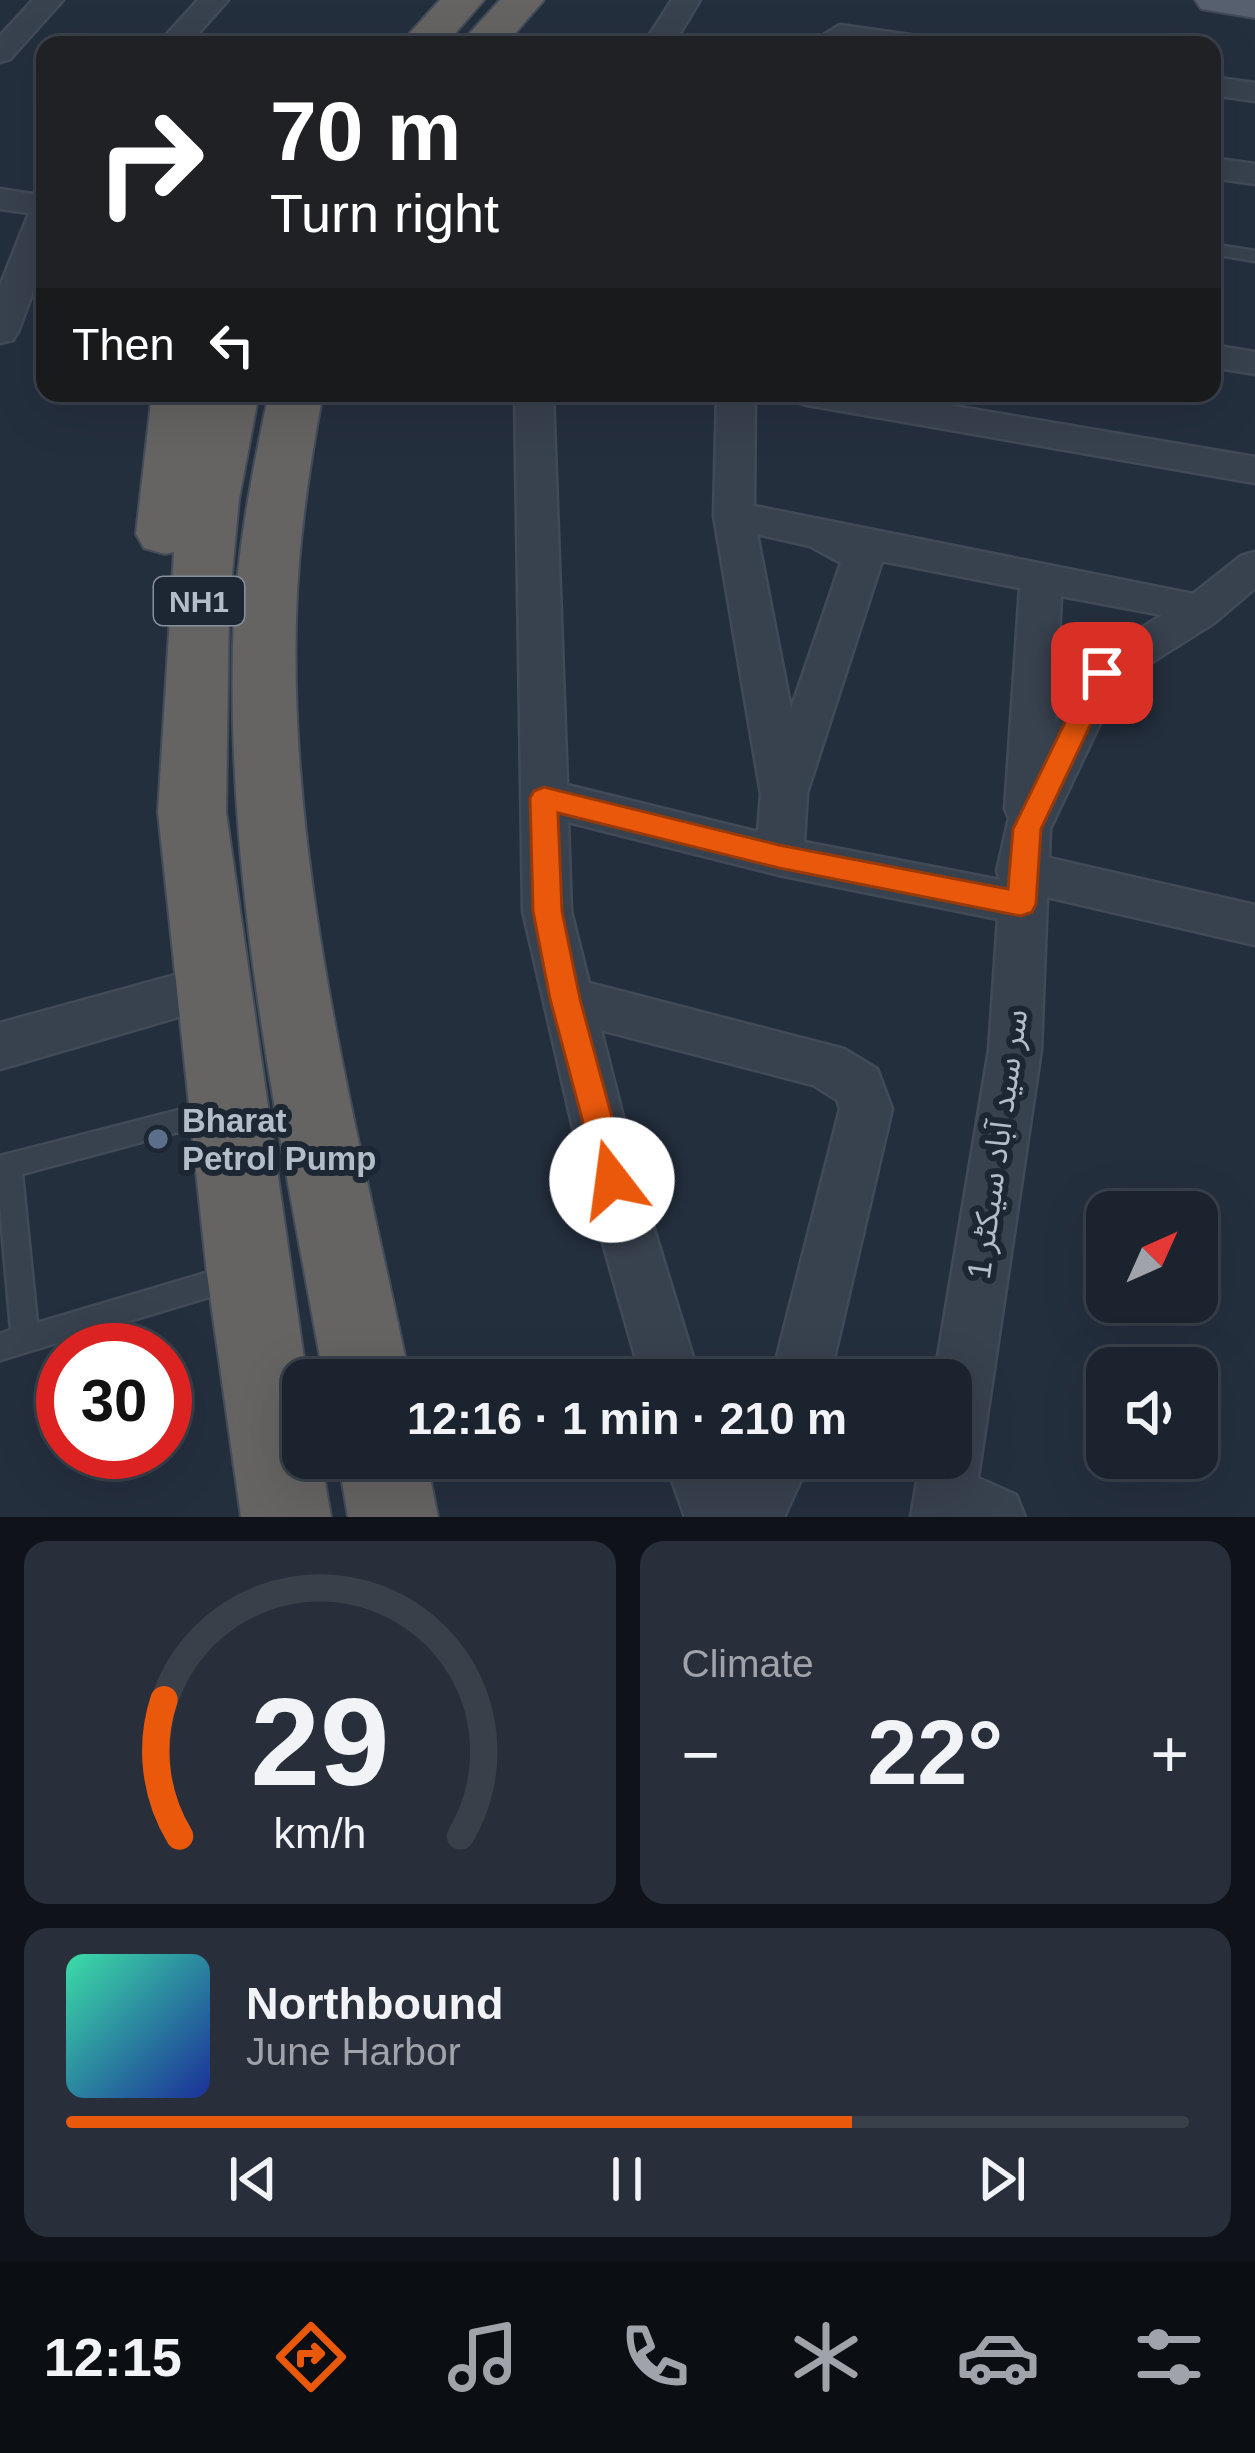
<!DOCTYPE html>
<meta charset="utf-8">
<style>
body{margin:0;font-family:Helvetica,"Noto Sans Arabic",sans-serif;background:#282f3a;color:#f1f3f6;height:100vh;display:flex;flex-direction:column;font-size:45px;white-space:nowrap}
*{box-sizing:border-box;margin:0}
p{font-size:39px;color:#a0a4aa}
.icon{flex:none;width:66px;height:66px;fill:none;stroke:currentColor;stroke-width:2;stroke-linecap:round;stroke-linejoin:round}
.map{position:relative;height:1517px;overflow:hidden}
.panel{display:flex;flex-direction:column;gap:24px;padding:24px;background:#0f1319;flex:1}
.panel>*{flex:none}
.hud{position:absolute;left:36px;top:36px;width:1185px;height:366px;border-radius:24px;box-shadow:0 12px 48px #0002,0 0 0 3px #39404a;background:#202124;color:#fff;overflow:hidden}
.needle{width:78px;rotate:45deg}
.fabs{position:absolute;left:1086px;top:1191px;display:grid;gap:24px}
.fabs a{display:grid;place-items:center;width:132px;height:132px;border-radius:24px;background:#1b232e;box-shadow:0 12px 48px #0002,0 0 0 3px #39404a;font-size:60px}
.speed{position:absolute;left:36px;top:1323px;display:flex;gap:24px;font-size:60px;font-weight:700;text-align:center}
.speed>*{display:grid;place-content:center;width:156px;height:156px;border-radius:50%;background:#1b232e;box-shadow:0 12px 48px #0002,0 0 0 3px #39404a;line-height:1}
.speed .limit{border:18px solid #d22;background:#fff;color:#111}
.pin{position:absolute;display:grid;place-items:center;width:102px;height:102px;color:#fff;margin:-51px;border-radius:24px;box-shadow:0 6px 18px #0006}
.me{position:absolute;width:132px;margin:-66px;rotate:345deg;stroke-linejoin:round;filter:drop-shadow(0 0 9px #0008)}
.turn{display:flex;align-items:center;gap:42px;height:252px;padding:0 36px;font-size:54px}
.turn .icon{width:156px;height:156px;stroke-width:2.5}
.turn b{display:block;font-size:84px;line-height:102px}
.then{display:flex;align-items:center;height:114px;padding:0 36px;background:#0003;gap:24px;font-size:45px}
.big{font-size:90px;font-weight:800;line-height:1.1}
.panel .tile{flex:1;display:flex;flex-direction:column;justify-content:center;gap:18px;min-width:0;padding:0 42px;border-radius:24px;background:#282f3a}
.panel .dial{align-items:center;gap:0}
.dial svg{height:312px;overflow:visible;fill:none;stroke:#39404a;stroke-width:7;stroke-linecap:round;text-anchor:middle}
.dial text{fill:#f1f3f6;stroke:none}
.song{display:flex;align-items:center;gap:36px}
.cover{width:144px;height:144px;border-radius:18px;background:linear-gradient(135deg,hsl(160 70% 55%),hsl(230 70% 35%))}
.played{height:12px;border-radius:6px;background:linear-gradient(90deg,#ea580c 70%,#39404a 70%)}
.keys{display:flex;justify-content:space-around;direction:ltr}
.heat{display:flex;justify-content:space-between;align-items:center;font-size:66px;direction:ltr}
.panel .tiles{flex:1;display:grid;gap:24px;grid-template-columns:1fr 1fr}
.tile:last-child{grid-column:span 2}
.trip{position:absolute;left:282px;top:1359px;width:690px;height:120px;border-radius:24px;background:#1b232e;box-shadow:0 12px 48px #0002,0 0 0 3px #39404a;font-weight:800;line-height:120px;text-align:center}
.tabs{display:flex;height:192px;justify-content:space-around;align-items:center;background:#0b0e12;color:#a0a4aa}
.tabs .icon{width:84px;height:84px}
.tabs .selected{color:#ea580c}
.tabs b{font-size:54px;color:#f1f3f6}
.map>svg:first-child{display:block}
.lines{fill:none;stroke-linecap:round;stroke-linejoin:round}
.service-casing{stroke:#414a57;stroke-width:5}
.minor-casing{stroke:#414a57;stroke-width:5}
.primary-casing{stroke:#414a57;stroke-width:4}
.trunk-casing{stroke:#434c59;stroke-width:4}
.service{fill:#38414e;fill-rule:evenodd}
.minor{fill:#38414e;fill-rule:evenodd}
.primary{fill:#56606e;fill-rule:evenodd}
.trunk{fill:#656462;fill-rule:evenodd}
.route{fill:#ea580c;stroke:#983908;stroke-width:3}
.service-dot{fill:#5c6f8a;stroke:#1d2633;stroke-width:4.5}
.labels{text-anchor:middle;dominant-baseline:central;stroke-width:12;stroke-linejoin:round;paint-order:stroke}
.shield{fill:#1d2633;stroke:#878f9c;stroke-width:3}
.shield-label{font-size:30px;font-weight:bold;fill:#b4bcc9}
.poi-label{font-size:33px;font-weight:bold;fill:#b4bcc9;stroke:#1d2633;text-anchor:start}
.street-label{font-size:33px;fill:#b4bcc9;stroke:#1d2633}
</style>
<div class="map">
<svg width="1255" height="1517" viewBox="0 0 1255 1517">
<rect width="100%" height="100%" fill="#242f3e"/>
<g class="lines">
<g class="service-casing">
<g id="service">
<path d="M 1212,244 L 1255,251 L 1255,261 L 1212,254 Z"/>
<path d="M 214,1101 L 223,1104 L 226,1112 L 223,1120 L 22,1174 L 37,1323 L 236,1264 L 245,1268 L 249,1277 L 245,1286 L 0,1360 L 0,1334 L 11,1330 L 0,1206 L 0,1156 Z"/>
</g>
</g>
<g class="minor-casing">
<g id="minor">
<path d="M 33,0 L 63,0 L 10,59 L 0,62 L 0,36 Z"/>
<path d="M 198,0 L 228,0 L 188,45 L 157,45 Z"/>
<path d="M 672,0 L 700,0 L 673,45 L 643,45 Z"/>
<path d="M 840,25 L 917,36 L 932,45 L 830,40 L 825,34 Z"/>
<path d="M 1212,77 L 1255,83 L 1255,101 L 1212,95 Z"/>
<path d="M 1212,158 L 1255,164 L 1255,184 L 1212,178 Z"/>
<path d="M 0,189 L 45,196 L 45,259 L 18,332 L 13,340 L 0,343 L 0,286 L 29,213 L 0,209 Z"/>
<path d="M 1212,345 L 1255,352 L 1255,374 L 1212,367 Z"/>
<path d="M 515,393 L 553,393 L 567,785 L 758,832 L 761,794 L 714,516 L 717,393 L 755,393 L 754,506 L 1193,594 L 1241,556 L 1255,552 L 1255,588 L 1214,623 L 1119,683 L 1050,829 L 1049,858 L 1255,905 L 1255,945 L 1047,897 L 1041,1050 L 978,1478 L 1016,1495 L 1025,1517 L 911,1517 L 921,1458 L 951,1458 L 951,1380 L 934,1380 L 989,1050 L 998,919 L 779,875 L 568,822 L 571,911 L 589,983 L 844,1049 L 877,1069 L 892,1109 L 829,1380 L 771,1380 L 840,1109 L 837,1100 L 813,1085 L 601,1030 L 639,1180 L 700,1380 L 642,1380 L 585,1180 L 523,911 ZM 757,534 L 810,546 L 841,563 L 791,709 ZM 882,561 L 1020,588 L 1005,809 L 1009,818 L 997,871 L 1000,880 L 804,842 L 807,793 ZM 1061,596 L 1162,615 L 1087,662 L 1055,725 Z"/>
<path d="M 788,393 L 877,393 L 1255,457 L 1255,483 L 807,405 L 794,401 Z"/>
<path d="M 212,965 L 230,972 L 237,987 L 230,1002 L 0,1069 L 0,1023 Z"/>
<path d="M 664,1458 L 724,1458 L 735,1480 L 751,1458 L 811,1458 L 784,1517 L 685,1517 Z"/>
</g>
</g>
<g class="primary-casing">
<path id="primary" d="M 1195,0 L 1255,0 L 1255,18 L 1201,9 Z"/>
</g>
<g class="trunk-casing">
<g id="trunk">
<path d="M 440,0 L 484,0 L 445,45 L 399,45 Z"/>
<path d="M 500,0 L 544,0 L 505,45 L 459,45 Z"/>
<path d="M 152,393 L 259,393 L 239,499 L 229,605 L 226,812 L 307,1380 L 303,1380 L 303,1458 L 321,1458 L 331,1517 L 241,1517 L 207,1274 L 158,812 L 174,552 L 165,554 L 144,548 L 136,534 Z"/>
<path d="M 269,393 L 323,393 C 309,467 298,542 296,618 C 289,875 358,1130 410,1380 L 324,1380 C 281,1138 227,894 233,646 C 235,561 251,476 269,393 Z"/>
<path d="M 338,1458 L 426,1458 L 438,1517 L 348,1517 Z"/>
</g>
</g>
<use href="#service" class="service"/>
<use href="#minor" class="minor"/>
<use href="#primary" class="primary"/>
<use href="#trunk" class="trunk"/>
</g>
<path class="route" d="M 1102,663 L 1115,673 L 1041,829 L 1036,904 L 1032,912 L 1021,916 L 779,868 L 558,813 L 562,911 L 580,999 L 629,1180 L 624,1190 L 612,1195 L 601,1190 L 550,999 L 533,911 L 530,798 L 534,791 L 544,787 L 779,845 L 1008,889 L 1013,829 L 1089,673 Z"/>
<circle class="service-dot" cx="158" cy="1139" r="12"/>
<g class="labels">
<rect class="shield" x="154" y="577" width="90" height="48" rx="9"/>
<g class="shield-label">
<text x="199" y="601">NH1</text>
</g>
<g class="poi-label">
<text x="182" y="1120">Bharat<tspan x="182" dy="38">Petrol Pump</tspan></text>
</g>
<g class="street-label">
<text transform="translate(997 1144) rotate(-82)">سر سید آباد سیکٹر 1</text>
</g>
</g>
</svg>
<div class="fabs">
<a><svg class="needle" viewBox="-14 -14 28 28"><path d="M0-13l5 13h-10z" fill="#e53935"/><path d="M0 13l5-13h-10z" fill="#a0a4aa"/></svg></a>
<a><svg class="icon" aria-label="sound" viewBox="0 0 24 24"><path d="M4 9h4l5-4v14l-5-4H4zM17 9q2 3 0 6"/></svg></a>
</div>
<div class="speed"><div class="limit">30</div></div>
<div class="pin" style="left:1102px;top:673px;background:#d93025"><svg class="icon" aria-label="arrive" viewBox="0 0 24 24"><path d="M6 21V4h12l-3 4 3 4H6"/></svg></div>
<svg class="me" style="left:612px;top:1180px" viewBox="-20 -20 40 40"><circle r="19" fill="#fff"/><path d="M0-13L10 11 0 6-10 11z" fill="#ea580c"/></svg>
<div class="trip">12:16 · 1 min · 210 m</div>
<div class="hud">
<div class="turn"><svg class="icon" aria-label="right" viewBox="0 0 24 24"><path d="M7 20v-9h11M14 6l5 5-5 5"/></svg><div><b>70 m</b>Turn right</div></div>
<div class="then">Then<svg class="icon" aria-label="left" viewBox="0 0 24 24"><path d="M17 20v-9H6M10 6l-5 5 5 5"/></svg></div>
</div>
</div>
<section class="panel">
<div class="tiles">
<div class="tile dial"><svg viewBox="0 0 100 80">
<path d="M14 69A42 42 0 1 1 86 69"/>
<path d="M14 69A42 42 0 0 1 10 34" stroke="#ea580c"/>
<text x="50" y="56" font-size="32" font-weight="700">29</text>
<text x="50" y="72" font-size="11">km/h</text>
</svg></div>
<div class="tile"><p>Climate</p>
<div class="heat"><a>−</a><b class="big">22°</b><a>+</a></div>
</div>
<div class="tile">
<div class="song"><i class="cover"></i><div><b>Northbound</b><p>June Harbor</p></div></div>
<div class="played"></div>
<div class="keys"><svg class="icon" aria-label="previous" viewBox="0 0 24 24"><path d="M18 5L8 12l10 7zM5 5v14"/></svg><svg class="icon" aria-label="pause" viewBox="0 0 24 24"><path d="M8 5v14M16 5v14"/></svg><svg class="icon" aria-label="next" viewBox="0 0 24 24"><path d="M6 5l10 7-10 7zM19 5v14"/></svg></div>
</div>
</div>
</section>
<nav class="tabs">
<b>12:15</b>
<svg class="icon selected" aria-label="directions" viewBox="0 0 24 24"><path d="M12 3l9 9-9 9-9-9zM9 14v-3h6M13 9l2 2-2 2"/></svg>
<svg class="icon" aria-label="music" viewBox="0 0 24 24"><path d="M9 18V5l10-2v13"/><circle cx="6" cy="18" r="3"/><circle cx="16" cy="16" r="3"/></svg>
<svg class="icon" aria-label="phone" viewBox="0 0 24 24"><path d="M5 4h4l2 5-3 2q2 4 5 5l2-3 5 2v4C11 20 4 13 5 4z"/></svg>
<svg class="icon" aria-label="climate" viewBox="0 0 24 24"><path d="M12 3v18M4 7l16 10M4 17L20 7"/></svg>
<svg class="icon" aria-label="car" viewBox="0 0 24 24"><path d="M5 17H2v-5l4-1 3-4h7l3 4 3 1v5h-3M9 17h6M6 11h13"/><circle cx="7" cy="17" r="2"/><circle cx="17" cy="17" r="2"/></svg>
<svg class="icon" aria-label="filters" viewBox="0 0 24 24"><path d="M4 7h16M4 17h16"/><circle cx="9" cy="7" r="2"/><circle cx="15" cy="17" r="2"/></svg>
</nav>
